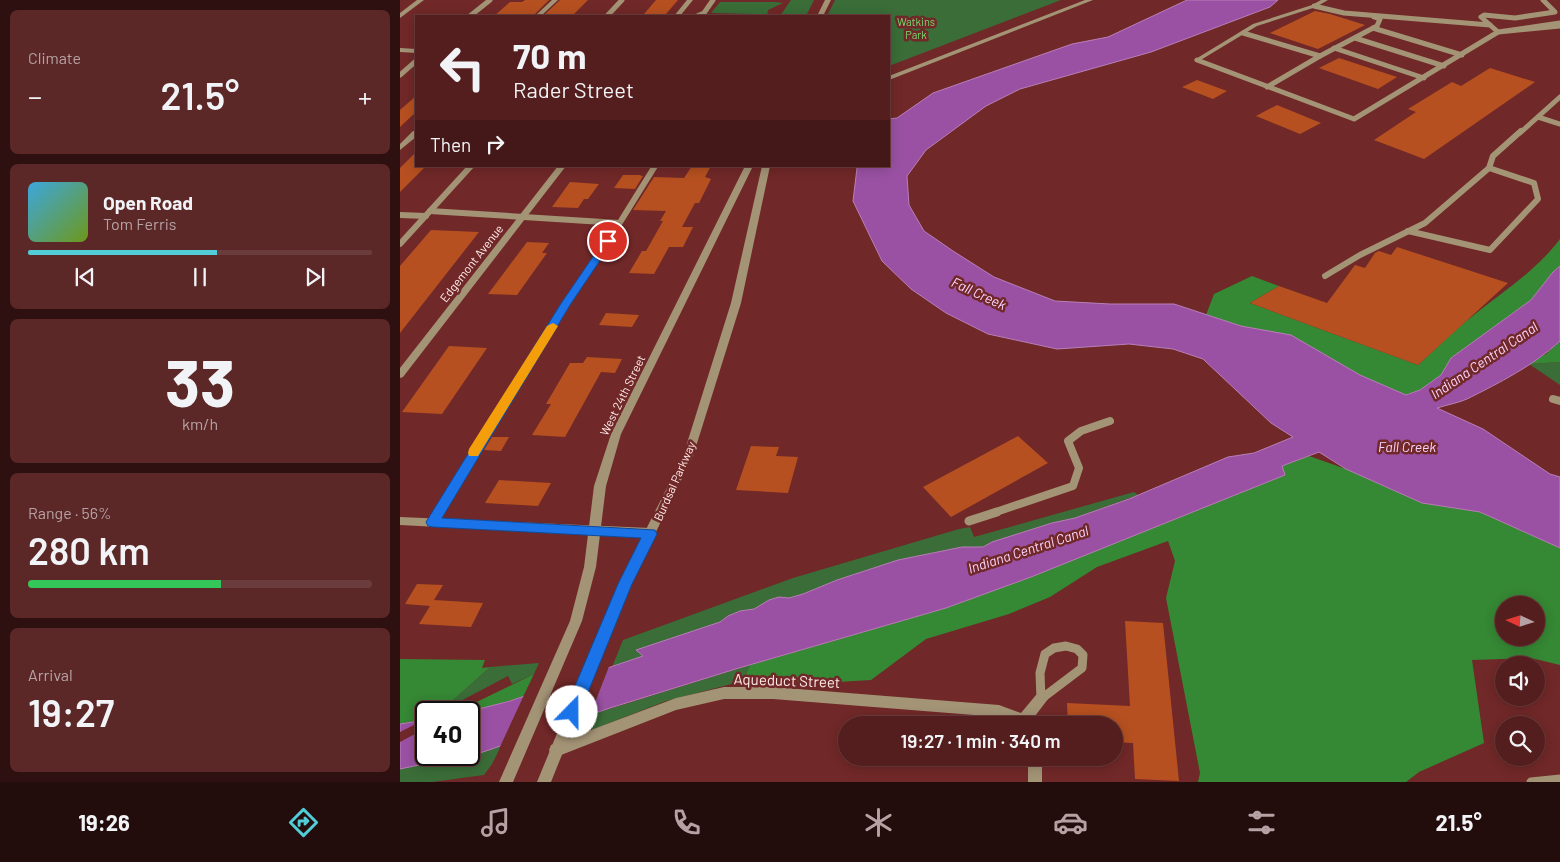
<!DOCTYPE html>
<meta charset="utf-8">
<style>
body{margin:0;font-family:Barlow,sans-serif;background:#5b2727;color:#f1f3f6;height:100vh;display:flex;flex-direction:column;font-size:19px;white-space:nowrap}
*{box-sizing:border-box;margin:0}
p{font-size:16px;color:#b6a2a4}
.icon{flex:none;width:28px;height:28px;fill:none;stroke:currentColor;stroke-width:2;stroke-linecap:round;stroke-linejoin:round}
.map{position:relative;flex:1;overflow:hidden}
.panel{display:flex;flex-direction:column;gap:10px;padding:10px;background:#2f1010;width:400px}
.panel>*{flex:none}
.top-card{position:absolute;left:15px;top:15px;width:475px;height:152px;border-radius:0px;box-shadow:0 2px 12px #0003,0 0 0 1px #6b3c3c;background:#551e1e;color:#f1f3f6;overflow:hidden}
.needle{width:32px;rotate:274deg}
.fabs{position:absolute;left:1095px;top:596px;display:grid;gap:10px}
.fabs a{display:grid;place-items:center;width:50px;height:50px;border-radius:50%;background:#551e1e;box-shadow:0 2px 12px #0003,0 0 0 1px #6b3c3c;font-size:25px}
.speed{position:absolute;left:15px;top:701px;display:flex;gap:10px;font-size:25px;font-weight:700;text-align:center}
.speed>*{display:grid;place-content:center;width:65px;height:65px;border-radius:50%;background:#551e1e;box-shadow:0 2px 12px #0003,0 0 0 1px #6b3c3c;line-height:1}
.speed .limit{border:2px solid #111;border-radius:8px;background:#fff;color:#111}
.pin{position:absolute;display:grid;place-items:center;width:42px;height:42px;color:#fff;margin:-21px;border:2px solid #fff;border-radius:50%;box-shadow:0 1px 5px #0007}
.me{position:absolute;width:55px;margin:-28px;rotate:22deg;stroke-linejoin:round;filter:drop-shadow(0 0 4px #0008)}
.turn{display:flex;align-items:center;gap:18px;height:105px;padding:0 15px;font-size:22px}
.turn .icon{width:65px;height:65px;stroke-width:2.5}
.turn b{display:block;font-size:35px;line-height:42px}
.then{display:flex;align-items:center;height:48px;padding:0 15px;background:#0003;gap:10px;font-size:19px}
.big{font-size:38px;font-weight:600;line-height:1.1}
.panel .card{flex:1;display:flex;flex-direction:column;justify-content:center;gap:8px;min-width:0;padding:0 18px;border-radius:8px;background:#5b2727}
.panel .dial{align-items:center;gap:0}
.dial b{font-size:65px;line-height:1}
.song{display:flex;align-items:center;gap:15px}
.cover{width:60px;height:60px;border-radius:8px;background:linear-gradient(135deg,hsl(200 70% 55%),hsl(80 70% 35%))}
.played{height:5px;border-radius:2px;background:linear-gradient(90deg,#52ccd6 55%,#6b3c3c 55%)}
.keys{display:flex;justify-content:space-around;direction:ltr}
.heat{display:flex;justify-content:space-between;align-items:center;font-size:28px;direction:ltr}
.charge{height:8px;border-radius:4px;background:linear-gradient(90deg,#34c759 56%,#6b3c3c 0)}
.trip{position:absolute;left:438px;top:716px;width:285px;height:50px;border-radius:25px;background:#551e1e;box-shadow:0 2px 12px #0003,0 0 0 1px #6b3c3c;font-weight:600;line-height:50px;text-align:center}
.tabs{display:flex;height:80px;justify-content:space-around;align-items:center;background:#220c0c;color:#b6a2a4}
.tabs .icon{width:35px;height:35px}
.tabs .on{color:#52ccd6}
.tabs b{font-size:22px;color:#f1f3f6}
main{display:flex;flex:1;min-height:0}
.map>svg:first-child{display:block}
.green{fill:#3a6d38}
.forest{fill:#358834;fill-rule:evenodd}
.water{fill:#9a51a3;stroke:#b87fb8}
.pier{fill:#712828}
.building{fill:#b65020}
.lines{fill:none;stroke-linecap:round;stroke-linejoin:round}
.service-far3{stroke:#a49476;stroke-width:5}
.service-far2{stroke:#a49476;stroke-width:6}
.service-far1{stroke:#a49476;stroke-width:8}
.service{stroke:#a49476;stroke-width:9}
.minor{fill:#a49476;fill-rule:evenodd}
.tertiary{fill:#a49476;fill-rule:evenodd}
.route{fill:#1a73e8;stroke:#114b97}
.slow{fill:#f59e0b}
.labels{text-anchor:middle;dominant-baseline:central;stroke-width:5;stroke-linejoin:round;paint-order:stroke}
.far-park-label{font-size:11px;fill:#74dc70;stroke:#712828}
.street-label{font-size:12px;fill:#fdebe9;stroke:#712828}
.water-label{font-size:14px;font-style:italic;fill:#fad4ff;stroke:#712828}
.near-street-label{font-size:15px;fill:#fdebe9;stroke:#712828}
</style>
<main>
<section class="panel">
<div class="card"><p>Climate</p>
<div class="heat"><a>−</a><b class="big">21.5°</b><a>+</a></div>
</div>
<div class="card">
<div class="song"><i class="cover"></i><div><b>Open Road</b><p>Tom Ferris</p></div></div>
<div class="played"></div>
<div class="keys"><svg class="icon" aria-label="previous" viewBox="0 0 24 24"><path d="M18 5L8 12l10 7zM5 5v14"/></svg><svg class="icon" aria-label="pause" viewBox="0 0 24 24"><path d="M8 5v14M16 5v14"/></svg><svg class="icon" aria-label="next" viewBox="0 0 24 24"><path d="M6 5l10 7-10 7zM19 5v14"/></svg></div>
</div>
<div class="card dial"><b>33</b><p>km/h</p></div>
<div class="card"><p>Range · 56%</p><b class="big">280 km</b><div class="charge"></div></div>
<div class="card"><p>Arrival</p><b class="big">19:27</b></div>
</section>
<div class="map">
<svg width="1160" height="782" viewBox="0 0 1160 782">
<rect width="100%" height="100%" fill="#712828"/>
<g class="green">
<path d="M 391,0 L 414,0 L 406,16 L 380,16 Z"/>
<path d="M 435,0 L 661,0 L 489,66 L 489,16 L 427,16 Z"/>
<path d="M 320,2 L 375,2 L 383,3 L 368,10 L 367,16 L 351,14 L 311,13 Z"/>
<path d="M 1160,362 L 1160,385 L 1129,364 Z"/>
<path d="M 734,492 L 738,495 L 675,518 L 652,523 L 592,542 L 583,547 L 562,547 L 498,560 L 437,580 L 403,594 L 389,598 L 379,597 L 369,600 L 354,609 L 340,611 L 328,616 L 320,622 L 237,650 L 243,656 L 212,667 L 223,640 L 393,578 L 559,529 L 570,527 L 574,537 Z"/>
<path d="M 139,663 L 134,674 L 112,684 L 108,676 L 53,705 L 52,701 L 90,667 Z"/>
<path d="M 350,665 L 343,681 L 266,701 L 194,729 L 189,729 L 189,722 L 193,714 Z"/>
<path d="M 101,746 L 92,764 L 84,775 L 32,782 L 0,782 L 0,769 L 69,755 Z"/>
</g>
<g class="forest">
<path d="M 1160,239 L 1160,266 L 1153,272 L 1131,300 L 1051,358 L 1041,375 L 1020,390 L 1005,395 L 841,326 L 806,315 L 814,294 L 852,276 L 879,286 L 850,303 L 1018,365 C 1035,350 1052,332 1070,318 C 1102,292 1135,272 1160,239 Z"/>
<path d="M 1160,341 L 1160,362 L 1129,364 L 1146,354 Z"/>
<path d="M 909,456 L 946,469 L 1022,503 L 1080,512 L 1160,548 L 1160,665 L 1131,658 L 1072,660 L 1084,743 L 1019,772 L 1006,782 L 798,782 L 800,773 L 766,598 L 775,561 L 768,541 L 697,567 L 650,597 L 609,614 L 526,639 L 471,680 L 438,682 L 343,681 L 350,665 L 546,608 L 631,577 L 885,475 L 882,466 ZM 1104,605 L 1136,605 L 1136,638 L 1104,638 Z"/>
<path d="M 0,659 L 85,660 L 82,668 L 90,667 L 52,701 L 53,705 L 38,712 L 26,712 L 26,719 L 0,724 Z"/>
<path d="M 134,674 L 123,697 L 68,712 L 56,712 Z"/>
</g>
<g class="water">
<path d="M 787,0 L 878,0 L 870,7 L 751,52 L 620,89 L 586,106 L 526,150 L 507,176 L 509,205 L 524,231 L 553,251 L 594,277 L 655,301 L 710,304 L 774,304 L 841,326 L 891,335 L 960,375 L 1006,395 L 1020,390 L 1041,375 L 1051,358 L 1131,300 L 1153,272 L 1160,266 L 1160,341 C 1133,366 1099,383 1067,399 C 1058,403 1046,405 1037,408 L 1083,429 L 1150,474 L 1160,477 L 1160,548 L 1080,512 L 1022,503 L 946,469 L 919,452 L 882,466 L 885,475 L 631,577 L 546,608 L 339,668 L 210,708 L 83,752 L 69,755 L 67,712 L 110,701 L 243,656 L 236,650 L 320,622 L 328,616 L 340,611 L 354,609 L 369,600 L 379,597 L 389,598 L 403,594 L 437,580 L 498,560 L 562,547 L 583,547 L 592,542 L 652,523 L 675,518 L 729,499 L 828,457 L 854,453 L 893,437 L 871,423 L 803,359 L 773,349 L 729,344 L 657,349 L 588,334 L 546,313 L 511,289 L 482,261 L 453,201 L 457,168 L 460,166 L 489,166 L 489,119 L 497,118 L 533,93 L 672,44 L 708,37 Z"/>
<path d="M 26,720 L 26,755 L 67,755 L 0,769 L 0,724 Z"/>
</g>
<g class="pier">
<path d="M 210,664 L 189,718 L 152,729 L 151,731 L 99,749 L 125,693 Z"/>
<path d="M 26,719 L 26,728 L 0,742 L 0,732 Z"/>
</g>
<g class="building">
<path d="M 125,0 L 149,0 L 133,16 L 94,16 L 110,2 L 122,2 Z"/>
<path d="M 160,0 L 188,0 L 172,16 L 143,16 Z"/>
<path d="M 256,0 L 278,0 L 266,14 L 244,14 Z"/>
<path d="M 915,11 L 930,14 L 965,25 L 918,49 L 870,33 Z"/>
<path d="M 939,58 L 997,77 L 978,89 L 919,68 Z"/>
<path d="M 1090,68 L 1135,82 L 1024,159 L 974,140 L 1016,112 L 1008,109 L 1052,82 L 1061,86 Z"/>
<path d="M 797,80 L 827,91 L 813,99 L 782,87 Z"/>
<path d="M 16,96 L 16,112 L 0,127 L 0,110 Z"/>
<path d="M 877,105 L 921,123 L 900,134 L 856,116 Z"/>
<path d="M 16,152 L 16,167 L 25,167 L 0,192 L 0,168 Z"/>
<path d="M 292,166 L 311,166 L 305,177 L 311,179 L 299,203 L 295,203 L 282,227 L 293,227 L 283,247 L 269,247 L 254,274 L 229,273 L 242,251 L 246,251 L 263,221 L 260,221 L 266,211 L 233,210 L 254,177 L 284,178 Z"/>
<path d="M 223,175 L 239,175 L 243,176 L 235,189 L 214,188 Z"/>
<path d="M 170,182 L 199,184 L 188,199 L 184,199 L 178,208 L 152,207 Z"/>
<path d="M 31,230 L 79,232 L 0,333 L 0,266 Z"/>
<path d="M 127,242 L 149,243 L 142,253 L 147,253 L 117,295 L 88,294 Z"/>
<path d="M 997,247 L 1108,283 L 1018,365 L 850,303 L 879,286 L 927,303 L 955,265 L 965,268 L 975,253 L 979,251 L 991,255 Z"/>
<path d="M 206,313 L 239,315 L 232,327 L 199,325 Z"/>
<path d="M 49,346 L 87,348 L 42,414 L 2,412 Z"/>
<path d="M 187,357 L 222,359 L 215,373 L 201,372 L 165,437 L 132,435 L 151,404 L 146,404 L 170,363 L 183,363 Z"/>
<path d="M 618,436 L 648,463 L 551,517 L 523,487 Z"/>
<path d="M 92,437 L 109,437 L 101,451 L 84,450 Z"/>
<path d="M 351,446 L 379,447 L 376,456 L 398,457 L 388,493 L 336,490 Z"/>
<path d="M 99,480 L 151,483 L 138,506 L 85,503 Z"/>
<path d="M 17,584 L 43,585 L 34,600 L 83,603 L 71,627 L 19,624 L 30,606 L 5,604 Z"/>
<path d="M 725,621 L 763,623 L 779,781 L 735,779 L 733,743 L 714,742 L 714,725 L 668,725 L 667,703 L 730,706 Z"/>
</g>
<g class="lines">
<g class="service-far3">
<path d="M 914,6 L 944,13 L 1090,25"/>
<path d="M 70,16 L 90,0"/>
<path d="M 207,16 L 222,0"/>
<path d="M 297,16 L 304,13 L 313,0"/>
<path d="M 1160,23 L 1098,32 L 1160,26"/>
<path d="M 973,28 L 1062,55"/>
<path d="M 843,33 L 920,56 L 867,87"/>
<path d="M 955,38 L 1044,66"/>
<path d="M 934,48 L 1024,78"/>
<path d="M 920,56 L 977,26 L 980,19 L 974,17"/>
<path d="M 797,60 L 954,119 L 1098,32 L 1081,17 L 1084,15 L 1115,18 L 1155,12 L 1143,0"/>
<path d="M 0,75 L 16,61"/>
<path d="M 1138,117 L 1160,124"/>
<path d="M 1120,133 L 1160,97"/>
</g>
<g class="service-far2">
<path d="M 30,211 L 219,223"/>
<path d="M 0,215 L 26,216"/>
<path d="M 1008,231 L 1090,250 L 1138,199 L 1134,183 L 1089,168"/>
<path d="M 0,244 L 71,166"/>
<path d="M 925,276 L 960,255 L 1025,223 L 1089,168 L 1093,156 L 1121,131"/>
<path d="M 168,300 L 201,253 L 255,166"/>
</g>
<g class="service-far1">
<path d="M 1153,399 L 1160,401"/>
<path d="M 39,513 L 169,299"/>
<path d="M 593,513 L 673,486 L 679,468 L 668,441 L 681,431 L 710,421"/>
</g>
<g class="service">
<path d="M 569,521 L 597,512"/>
<path d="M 33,522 L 39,512"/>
<path d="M 666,646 L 677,649 L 683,655 L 682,668 L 641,699 L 640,673 L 645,654 L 654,648 Z"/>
<path d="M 1131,782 L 1160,779"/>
</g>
<g class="minor">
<path d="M 17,0 L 24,0 L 0,18 L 0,13 Z"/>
<path d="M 152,0 L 158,0 L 141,16 L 135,16 Z"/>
<path d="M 287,0 L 293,0 L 280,16 L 274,16 Z"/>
<path d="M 425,0 L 431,0 L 423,16 L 417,16 Z"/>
<path d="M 921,0 L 928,0 L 916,7 L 857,26 L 799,61 L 794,60 L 853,24 L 912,5 Z"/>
<path d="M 0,48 L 16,49 L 16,53 L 0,52 Z"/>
<path d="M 13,131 L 16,131 L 16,137 L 0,150 L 0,144 Z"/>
<path d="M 158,166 L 166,166 L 3,377 L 0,378 L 0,368 Z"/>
<path d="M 0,517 L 250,528 L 254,530 L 256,533 L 254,536 L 250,538 L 0,525 Z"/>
<path d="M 324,687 L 373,687 L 599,705 L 621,713 L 636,695 L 641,693 L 646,695 L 648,699 L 632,720 L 634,725 L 619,725 L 599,717 L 373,699 L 324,699 L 276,710 L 156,757 L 151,755 L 149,750 L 151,745 L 276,698 Z"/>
<rect x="628" y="758" width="14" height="24"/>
</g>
<g class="tertiary">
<path d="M 685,0 L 693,0 L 489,80 L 489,76 Z"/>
<path d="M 345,166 L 353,166 L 221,434 L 206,486 L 196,567 L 182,621 L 113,782 L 99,782 L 170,621 L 184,567 L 194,486 L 211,434 Z"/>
<path d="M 362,166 L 370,166 L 341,303 L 293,456 L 231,583 L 151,782 L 137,782 L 219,583 L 283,456 L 331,303 Z"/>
</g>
</g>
<path class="route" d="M 208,238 L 213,241 L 170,305 L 42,518 L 255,530 L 257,534 L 232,584 L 180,712 L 177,717 L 172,719 L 166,717 L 164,712 L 218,584 L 241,538 L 33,527 L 28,526 L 26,522 L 160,305 L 205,239 Z"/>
<path class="slow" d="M 153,323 L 158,326 L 78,456 L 69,456 L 68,453 L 69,449 L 147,326 Z"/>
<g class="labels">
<g class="far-park-label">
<text x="516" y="21">Watkins<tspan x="516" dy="13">Park</tspan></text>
</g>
<g class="street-label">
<text transform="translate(71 263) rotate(-52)">Edgemont Avenue</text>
<text transform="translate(222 395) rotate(-64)">West 24th Street</text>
<text transform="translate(274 481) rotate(-66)">Burdsal Parkway</text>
</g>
<g class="water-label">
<text transform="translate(579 293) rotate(25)">Fall Creek</text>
<text transform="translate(1084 360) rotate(-34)">Indiana Central Canal</text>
<text x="1007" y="446">Fall Creek</text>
<text transform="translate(628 549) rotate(-18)">Indiana Central Canal</text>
</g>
<g class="near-street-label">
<text transform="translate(387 680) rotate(2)">Aqueduct Street</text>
</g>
</g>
</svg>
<div class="fabs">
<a><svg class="needle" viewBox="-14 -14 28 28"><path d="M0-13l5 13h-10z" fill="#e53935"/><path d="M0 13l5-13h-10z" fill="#b6a2a4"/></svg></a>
<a><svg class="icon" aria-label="sound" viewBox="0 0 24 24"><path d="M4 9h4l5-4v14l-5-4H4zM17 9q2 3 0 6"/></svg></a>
<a><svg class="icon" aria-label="search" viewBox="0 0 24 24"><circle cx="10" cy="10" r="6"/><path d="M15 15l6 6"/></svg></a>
</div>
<div class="speed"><div class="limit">40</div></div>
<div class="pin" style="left:208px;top:241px;background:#d93025"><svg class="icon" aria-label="arrive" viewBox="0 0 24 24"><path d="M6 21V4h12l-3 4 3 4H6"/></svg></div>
<svg class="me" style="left:172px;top:712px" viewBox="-20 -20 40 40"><circle r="19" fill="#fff"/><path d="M0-13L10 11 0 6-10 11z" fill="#1a73e8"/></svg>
<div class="trip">19:27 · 1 min · 340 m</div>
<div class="top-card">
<div class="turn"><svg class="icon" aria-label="left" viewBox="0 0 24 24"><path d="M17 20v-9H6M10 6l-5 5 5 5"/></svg><div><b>70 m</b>Rader Street</div></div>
<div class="then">Then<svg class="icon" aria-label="right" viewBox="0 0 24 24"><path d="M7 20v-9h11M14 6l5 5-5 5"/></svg></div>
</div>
</div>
</main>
<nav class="tabs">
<b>19:26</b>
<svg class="icon on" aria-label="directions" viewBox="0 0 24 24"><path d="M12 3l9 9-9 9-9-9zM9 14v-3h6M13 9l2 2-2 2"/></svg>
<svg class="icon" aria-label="music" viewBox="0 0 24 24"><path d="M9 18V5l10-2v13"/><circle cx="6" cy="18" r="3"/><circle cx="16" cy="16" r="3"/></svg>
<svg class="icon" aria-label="phone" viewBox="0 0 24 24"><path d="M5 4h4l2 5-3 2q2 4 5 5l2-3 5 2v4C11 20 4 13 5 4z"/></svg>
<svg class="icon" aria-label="climate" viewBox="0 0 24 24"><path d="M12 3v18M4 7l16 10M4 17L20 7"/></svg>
<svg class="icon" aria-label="car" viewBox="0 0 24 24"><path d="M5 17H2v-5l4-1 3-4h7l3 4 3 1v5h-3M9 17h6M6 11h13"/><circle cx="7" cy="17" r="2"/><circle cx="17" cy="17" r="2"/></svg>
<svg class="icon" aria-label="filters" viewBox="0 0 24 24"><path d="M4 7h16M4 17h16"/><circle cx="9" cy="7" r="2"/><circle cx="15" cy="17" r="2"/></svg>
<b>21.5°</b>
</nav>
